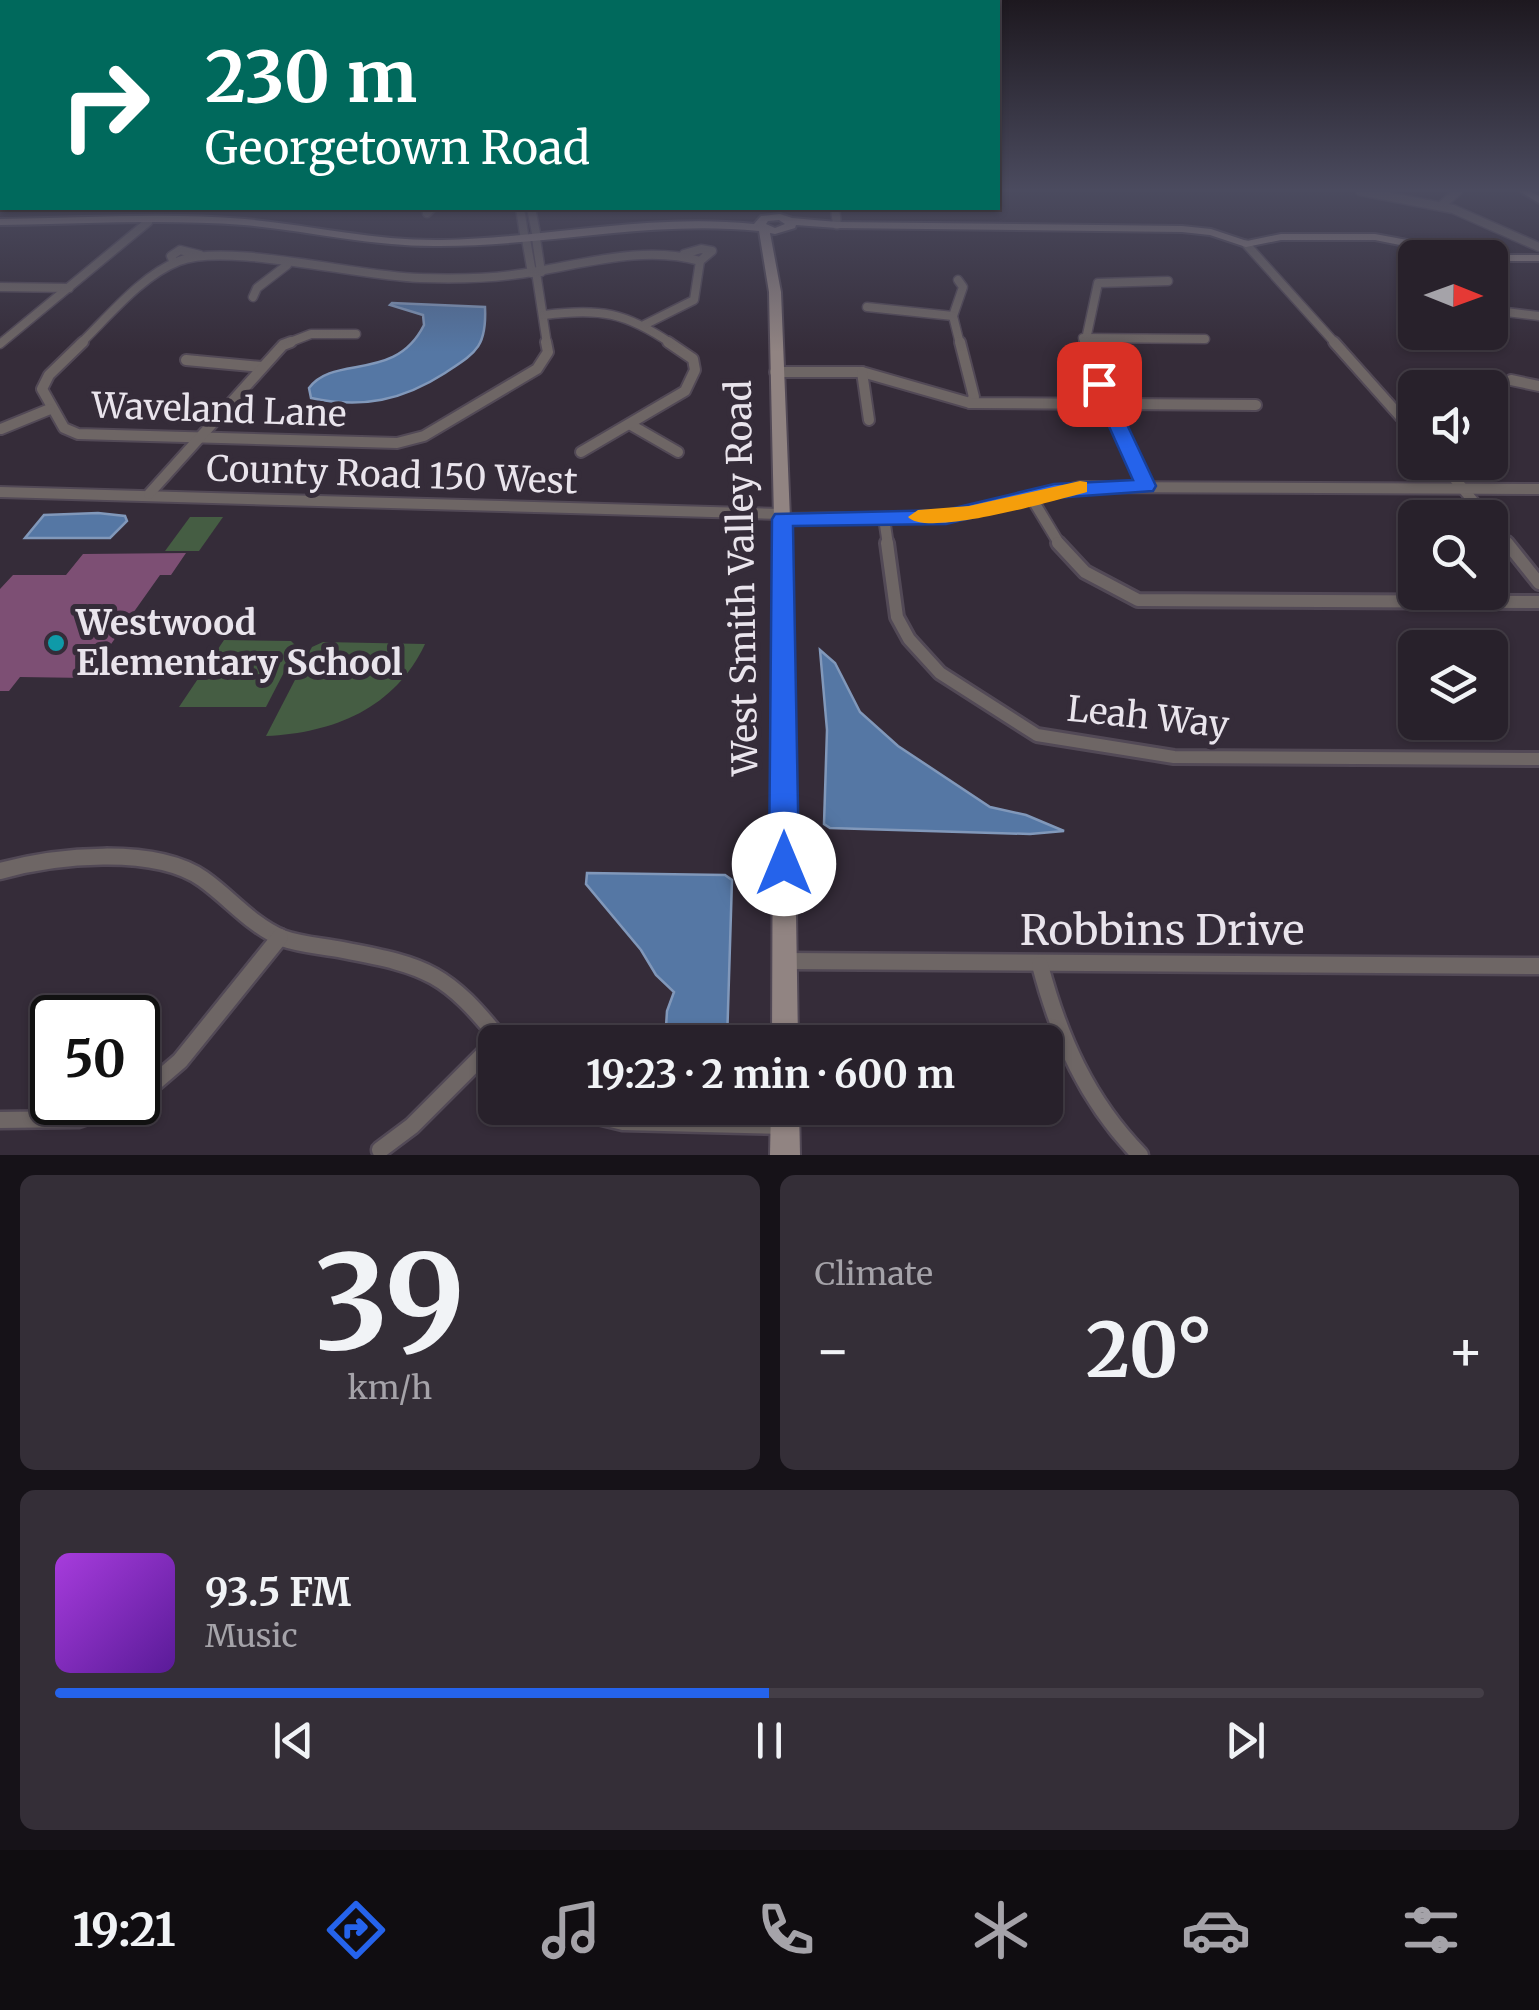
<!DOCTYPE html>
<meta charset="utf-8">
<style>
body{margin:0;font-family:Merriweather,serif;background:#342e37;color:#f1f3f6;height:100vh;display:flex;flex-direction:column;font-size:38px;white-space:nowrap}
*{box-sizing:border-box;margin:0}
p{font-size:32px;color:#a5a3a9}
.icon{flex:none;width:55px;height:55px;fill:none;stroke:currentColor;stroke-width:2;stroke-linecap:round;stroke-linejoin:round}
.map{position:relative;height:1155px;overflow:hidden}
.sheet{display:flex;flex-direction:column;gap:20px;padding:20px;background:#161218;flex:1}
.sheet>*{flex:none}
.hud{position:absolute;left:0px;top:0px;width:1000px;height:210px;box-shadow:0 2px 8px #0004,0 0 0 2px #443e47;background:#00695c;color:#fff;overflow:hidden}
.needle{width:65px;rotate:91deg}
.tools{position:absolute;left:1398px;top:240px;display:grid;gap:20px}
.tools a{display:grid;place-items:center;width:110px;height:110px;border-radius:15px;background:#28212b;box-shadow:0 2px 8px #0004,0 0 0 2px #443e47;font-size:50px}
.speed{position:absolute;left:30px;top:995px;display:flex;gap:20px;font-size:50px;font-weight:700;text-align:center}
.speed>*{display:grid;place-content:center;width:130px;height:130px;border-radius:50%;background:#28212b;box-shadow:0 2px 8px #0004,0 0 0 2px #443e47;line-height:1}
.speed .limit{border:5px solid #111;border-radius:15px;background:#fff;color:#111}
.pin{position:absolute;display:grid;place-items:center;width:85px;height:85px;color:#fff;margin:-42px;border-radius:20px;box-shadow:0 5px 15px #0006}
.me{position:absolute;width:110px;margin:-55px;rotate:0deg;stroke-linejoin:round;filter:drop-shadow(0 0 8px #0008)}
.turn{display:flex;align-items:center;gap:35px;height:210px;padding:0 40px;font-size:45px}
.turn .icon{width:130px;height:130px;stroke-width:2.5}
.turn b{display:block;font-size:70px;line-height:85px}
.big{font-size:75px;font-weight:700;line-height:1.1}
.sheet .tile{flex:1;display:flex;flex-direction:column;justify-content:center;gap:15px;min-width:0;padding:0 35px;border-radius:15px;background:#342e37}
.sheet .dial{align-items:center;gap:0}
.dial b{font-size:130px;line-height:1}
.song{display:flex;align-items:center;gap:30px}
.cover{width:120px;height:120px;border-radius:15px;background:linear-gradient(135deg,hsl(280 70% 55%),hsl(270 70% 35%))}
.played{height:10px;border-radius:5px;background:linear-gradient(90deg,#2563eb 50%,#443e47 50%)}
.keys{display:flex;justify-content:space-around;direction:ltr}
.heat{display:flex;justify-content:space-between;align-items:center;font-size:55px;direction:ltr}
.sheet .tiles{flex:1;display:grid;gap:20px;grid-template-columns:1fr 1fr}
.tile:last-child{grid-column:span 2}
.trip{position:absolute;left:478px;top:1025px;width:585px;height:100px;border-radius:15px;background:#28212b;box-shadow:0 2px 8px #0004,0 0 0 2px #443e47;font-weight:700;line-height:100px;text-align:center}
.dock{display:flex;height:160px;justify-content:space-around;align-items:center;background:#100d11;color:#a5a3a9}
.dock .icon{width:70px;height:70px}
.dock .selected{color:#2563eb}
.dock b{font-size:45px;color:#f1f3f6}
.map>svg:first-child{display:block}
.green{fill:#455d43}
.water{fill:#5577a4;stroke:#8198ba;stroke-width:2.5}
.building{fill:#7d4f74}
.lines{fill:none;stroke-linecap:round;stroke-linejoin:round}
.street-far3-casing{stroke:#524956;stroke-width:11}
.street-far2-casing{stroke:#524956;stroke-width:14}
.street-far1-casing{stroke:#524956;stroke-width:18}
.street-casing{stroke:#524956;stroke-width:21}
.secondary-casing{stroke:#524956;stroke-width:4}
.street-far3{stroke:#6e6665;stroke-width:8}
.street-far2{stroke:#6e6665;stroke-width:10}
.street-far1{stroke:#6e6665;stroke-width:12}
.street{stroke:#6e6665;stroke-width:16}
.secondary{fill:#918482;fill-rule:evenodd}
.route{fill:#2563eb;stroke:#184099;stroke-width:2.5}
.slow{fill:#f59e0b}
.culture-dot{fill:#0f9aa8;stroke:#352c39;stroke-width:4}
.labels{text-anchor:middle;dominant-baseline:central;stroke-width:10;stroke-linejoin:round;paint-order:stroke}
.street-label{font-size:35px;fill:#e9e4ec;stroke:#352c39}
.poi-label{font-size:35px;font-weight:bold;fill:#e9e4ec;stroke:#352c39;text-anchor:start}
.near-street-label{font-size:42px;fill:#e9e4ec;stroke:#352c39}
</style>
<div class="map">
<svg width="1539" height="1155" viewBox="0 0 1539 1155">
<rect width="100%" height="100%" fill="#352c39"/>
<g class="green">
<path d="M 190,517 L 223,517 L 199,551 L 165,551 Z"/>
<path d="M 224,640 L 291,641 L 297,647 L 266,707 L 179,707 Z"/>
<path d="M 323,642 L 425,644 C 395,708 334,733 266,736 L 312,647 Z"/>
</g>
<g class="water">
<path d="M 392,303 L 485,307 C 487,348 475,353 445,373 C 403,400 363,409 311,398 L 309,388 C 334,354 395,383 424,325 L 423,315 L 390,305 Z"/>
<path d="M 98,513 L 125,516 L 127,521 L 110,538 L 25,538 L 44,515 Z"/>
<path d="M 820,650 L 835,663 L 860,712 L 898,746 L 990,807 L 1026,815 L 1064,831 L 1030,834 L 830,828 L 824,824 L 827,730 Z"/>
<path d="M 587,873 L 725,875 L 732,880 L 727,1042 L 665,1042 L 667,1011 L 674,992 L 656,975 L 641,950 L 586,884 Z"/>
</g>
<path class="building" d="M 186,553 L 171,575 L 160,575 L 87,678 L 20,677 L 9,691 L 0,691 L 0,589 L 13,575 L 66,575 L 83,554 Z"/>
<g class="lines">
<g class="street-far3-casing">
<g id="street-far3">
<path d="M 1360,191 L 1453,209 L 1539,247"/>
<path d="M 1442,205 L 1458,191"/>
<path d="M 520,208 L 524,234"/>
<path d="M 531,208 L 536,233"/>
<path d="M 835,208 L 837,225"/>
<path d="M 427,213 L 432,208"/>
<path d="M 536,238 L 541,272"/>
<path d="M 526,239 L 532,273"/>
<path d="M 1246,244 L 1336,344"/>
<path d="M 684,254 L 701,249 L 712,251 L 700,261"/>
<path d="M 174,263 L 171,256 L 180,250 L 200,255"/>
<path d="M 536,272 L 547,344"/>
<path d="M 958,280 L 963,287 L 953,316 L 960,344"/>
<path d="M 0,287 L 69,288"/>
<path d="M 253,297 L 257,288 L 287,265"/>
<path d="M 867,307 L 953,316"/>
<path d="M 1490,310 L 1539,316"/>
<path d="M 544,315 C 600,308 625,312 672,344"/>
<path d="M 1083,338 L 1205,339"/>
<path d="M 0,344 L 148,222"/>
<path d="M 80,344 C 108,317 142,275 179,261 C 227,242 360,277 420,278 C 453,279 487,279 519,274 C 578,266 642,244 700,261 L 694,300 L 644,325"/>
<path d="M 285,344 L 311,334 L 356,334"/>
<path d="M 1085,344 L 1098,283 L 1168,281"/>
</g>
</g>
<g class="street-far2-casing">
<g id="street-far2">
<path d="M 83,342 L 49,375 L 42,389 L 64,428 L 78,434 L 397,443 L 424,436 L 537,369 L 548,352 L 546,342"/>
<path d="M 960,342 L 974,397 L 970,403"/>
<path d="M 1085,342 L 1084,348 L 1146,486"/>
<path d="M 1334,342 L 1415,433"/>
<path d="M 186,360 L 262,367"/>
<path d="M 775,372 L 862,372 L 970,403 L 1256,405"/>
<path d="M 862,372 L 869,420"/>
<path d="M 1511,380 L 1539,386"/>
<path d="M 631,425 L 678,452"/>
<path d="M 1,429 L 50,409"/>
<path d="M 581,452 L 685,391 L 695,370 L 693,359 L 668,342"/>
<path d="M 1441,462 L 1487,518"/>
<path d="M 0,492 L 782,514"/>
<path d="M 149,494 L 283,345 L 291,342"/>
<path d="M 1031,497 L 1060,545"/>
<path d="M 884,518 L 888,545"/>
<path d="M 782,519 L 946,517 L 1080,487 L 1539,489"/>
<path d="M 1490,521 L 1509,545"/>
</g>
</g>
<g class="street-far1-casing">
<g id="street-far1">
<path d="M 887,543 L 897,617 L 909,639 L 940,673 L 1037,735 L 1174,757 L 1539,759"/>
<path d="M 1058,543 L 1085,572 L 1138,600 L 1539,602"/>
<path d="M 1507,543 L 1539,583"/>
</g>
</g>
<g class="street-casing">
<g id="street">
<path d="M 0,871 C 54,856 154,845 203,879 C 230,898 251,925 282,938 C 301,945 323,946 343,950 C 428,966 447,973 502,1042"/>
<path d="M 785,961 L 1539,966"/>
<path d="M 1040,965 C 1059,1037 1087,1101 1140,1155"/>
<path d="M 138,1097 L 180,1061 L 280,937"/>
<path d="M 565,1108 L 623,1122 L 785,1126"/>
<path d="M 0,1120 L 78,1119 L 128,1102"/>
<path d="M 380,1150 L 412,1126 L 495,1043"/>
</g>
</g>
<g class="secondary-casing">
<g id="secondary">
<path d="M 1519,191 L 1530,191 L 1539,196 L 1539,203 Z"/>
<path d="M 780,214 L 792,218 L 837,222 L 1182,226 L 1211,229 L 1247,241 L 1281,234 L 1375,234 L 1488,255 L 1539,255 L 1539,261 L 1490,261 L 1490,258 L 1465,258 L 1375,240 L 1281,240 L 1246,247 L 1210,235 L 1182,232 L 837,228 L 796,225 L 795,228 L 775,234 L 770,233 L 781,292 L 790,519 L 798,1042 L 772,1042 L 774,519 L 769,292 L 759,231 C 651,220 548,246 440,246 C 374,247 309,231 244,225 C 163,219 81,224 0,225 L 0,219 C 81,218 163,212 245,219 C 311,225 376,241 442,240 C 547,238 649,213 754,224 L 761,216 ZM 779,220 L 785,224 L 775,228 L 766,224 L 768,221 Z"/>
<path d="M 771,1108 L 799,1108 L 800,1155 L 770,1155 Z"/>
</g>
</g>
<use href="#street-far3" class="street-far3"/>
<use href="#street-far2" class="street-far2"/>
<use href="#street-far1" class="street-far1"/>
<use href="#street" class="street"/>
<use href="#secondary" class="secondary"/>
</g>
<linearGradient id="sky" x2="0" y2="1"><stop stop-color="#1d181f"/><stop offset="0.54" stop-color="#4b4b5f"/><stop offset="1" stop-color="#4b4b5f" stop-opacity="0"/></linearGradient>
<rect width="1539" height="352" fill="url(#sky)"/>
<path class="route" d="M 1099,378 L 1108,384 L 1156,486 L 1153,491 L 1054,498 L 946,524 L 793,526 L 799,864 L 795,874 L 784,878 L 774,874 L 769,864 L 772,519 L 775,514 L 946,510 L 1054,484 L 1133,480 L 1090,384 Z"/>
<path class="slow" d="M 1080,481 L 1087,482 L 1087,492 C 1056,500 927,538 908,517 L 918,510 L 969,506 Z"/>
<circle class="culture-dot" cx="56" cy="643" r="10"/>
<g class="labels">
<g class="street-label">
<text transform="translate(219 410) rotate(2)">Waveland Lane</text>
<text transform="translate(392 475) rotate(2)">County Road 150 West</text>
<text transform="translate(742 578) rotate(-91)">West Smith Valley Road</text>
<text transform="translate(1148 717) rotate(6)">Leah Way</text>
</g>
<g class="poi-label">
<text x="76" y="623">Westwood<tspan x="76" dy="40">Elementary School</tspan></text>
</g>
<g class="near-street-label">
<text x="1162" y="930">Robbins Drive</text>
</g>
</g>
</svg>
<div class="tools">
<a><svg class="needle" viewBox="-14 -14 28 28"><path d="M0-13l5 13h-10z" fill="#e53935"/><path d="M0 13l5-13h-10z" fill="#a5a3a9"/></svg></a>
<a><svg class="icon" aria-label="sound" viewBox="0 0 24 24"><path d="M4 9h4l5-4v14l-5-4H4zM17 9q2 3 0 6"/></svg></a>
<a><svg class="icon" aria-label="search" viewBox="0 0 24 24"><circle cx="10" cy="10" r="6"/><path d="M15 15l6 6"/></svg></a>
<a><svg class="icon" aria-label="layers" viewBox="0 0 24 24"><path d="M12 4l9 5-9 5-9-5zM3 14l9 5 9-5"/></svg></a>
</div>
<div class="speed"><div class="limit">50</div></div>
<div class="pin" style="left:1099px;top:384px;background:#d93025"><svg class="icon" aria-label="arrive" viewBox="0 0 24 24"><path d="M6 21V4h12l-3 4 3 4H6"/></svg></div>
<svg class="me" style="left:784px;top:864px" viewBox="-20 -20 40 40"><circle r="19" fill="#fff"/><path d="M0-13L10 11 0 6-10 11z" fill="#2563eb"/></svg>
<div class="trip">19:23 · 2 min · 600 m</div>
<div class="hud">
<div class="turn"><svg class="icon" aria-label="right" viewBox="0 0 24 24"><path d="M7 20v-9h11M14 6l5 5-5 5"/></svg><div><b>230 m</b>Georgetown Road</div></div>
</div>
</div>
<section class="sheet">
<div class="tiles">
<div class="tile dial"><b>39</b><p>km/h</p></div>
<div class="tile"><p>Climate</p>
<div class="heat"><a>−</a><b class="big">20°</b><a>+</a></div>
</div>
<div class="tile">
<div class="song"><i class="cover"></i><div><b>93.5 FM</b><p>Music</p></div></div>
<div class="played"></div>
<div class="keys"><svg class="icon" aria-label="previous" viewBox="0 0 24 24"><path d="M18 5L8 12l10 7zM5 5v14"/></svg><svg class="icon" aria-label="pause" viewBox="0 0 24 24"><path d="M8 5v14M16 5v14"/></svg><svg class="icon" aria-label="next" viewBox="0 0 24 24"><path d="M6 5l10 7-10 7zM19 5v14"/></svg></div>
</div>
</div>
</section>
<nav class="dock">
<b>19:21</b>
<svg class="icon selected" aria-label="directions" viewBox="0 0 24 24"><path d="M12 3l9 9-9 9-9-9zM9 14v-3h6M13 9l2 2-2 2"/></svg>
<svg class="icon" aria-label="music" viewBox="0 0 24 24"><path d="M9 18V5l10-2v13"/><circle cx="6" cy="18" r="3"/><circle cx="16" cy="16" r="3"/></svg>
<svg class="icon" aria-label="phone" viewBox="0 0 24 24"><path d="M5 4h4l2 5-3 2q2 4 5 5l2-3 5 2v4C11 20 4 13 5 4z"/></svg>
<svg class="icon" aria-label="climate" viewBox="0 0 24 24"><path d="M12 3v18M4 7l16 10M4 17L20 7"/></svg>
<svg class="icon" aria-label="car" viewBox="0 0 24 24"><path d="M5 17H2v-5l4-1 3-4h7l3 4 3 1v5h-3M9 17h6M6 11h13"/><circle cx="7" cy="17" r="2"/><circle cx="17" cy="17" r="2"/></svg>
<svg class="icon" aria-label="filters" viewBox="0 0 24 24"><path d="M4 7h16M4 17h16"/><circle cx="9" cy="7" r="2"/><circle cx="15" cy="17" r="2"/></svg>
</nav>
